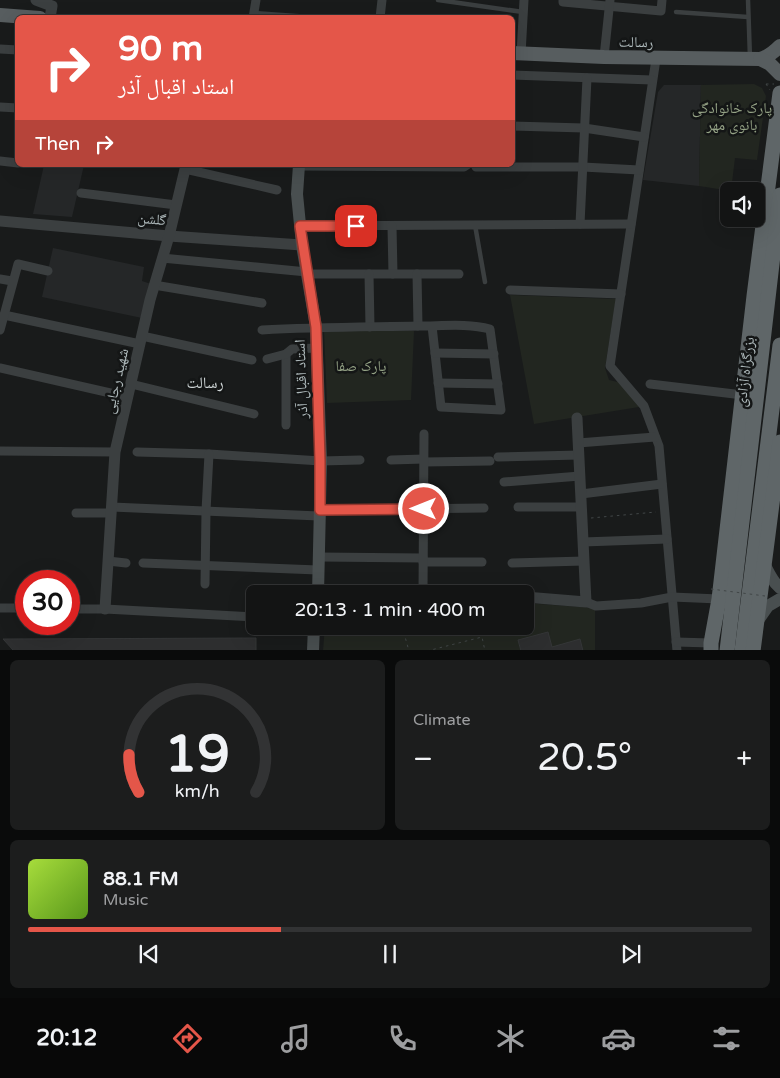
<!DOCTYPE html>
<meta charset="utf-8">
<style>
body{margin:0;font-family:"Varela Round","Noto Naskh Arabic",sans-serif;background:#1c1d1d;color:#f1f3f6;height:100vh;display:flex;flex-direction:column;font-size:19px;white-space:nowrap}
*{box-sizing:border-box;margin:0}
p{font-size:16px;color:#9d9ea0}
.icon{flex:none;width:28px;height:28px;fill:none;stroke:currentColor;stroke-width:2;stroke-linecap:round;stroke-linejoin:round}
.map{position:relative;height:650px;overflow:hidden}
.side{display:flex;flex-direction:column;gap:10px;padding:10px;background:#0a0b0b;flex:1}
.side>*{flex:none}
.banner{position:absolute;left:15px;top:15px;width:500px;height:152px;border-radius:8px;box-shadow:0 5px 20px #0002,0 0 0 1px #323334;background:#e45649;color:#fff;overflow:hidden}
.fabs{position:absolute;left:720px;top:182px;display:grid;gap:10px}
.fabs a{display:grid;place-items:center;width:45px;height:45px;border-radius:8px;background:#131414;box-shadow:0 5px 20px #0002,0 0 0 1px #323334;font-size:25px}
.speed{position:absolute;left:15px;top:570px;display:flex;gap:10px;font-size:25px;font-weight:700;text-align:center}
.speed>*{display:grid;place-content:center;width:65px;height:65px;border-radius:50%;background:#131414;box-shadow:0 5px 20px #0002,0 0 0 1px #323334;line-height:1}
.speed .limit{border:8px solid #d22;background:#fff;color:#111}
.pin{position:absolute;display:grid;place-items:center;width:42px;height:42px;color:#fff;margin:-21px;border-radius:10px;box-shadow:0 2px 8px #0006}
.me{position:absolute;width:55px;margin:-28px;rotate:270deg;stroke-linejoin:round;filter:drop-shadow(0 0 4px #0008)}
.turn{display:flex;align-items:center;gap:18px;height:105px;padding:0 20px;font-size:22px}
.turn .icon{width:65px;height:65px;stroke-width:2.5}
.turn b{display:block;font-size:35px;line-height:42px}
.then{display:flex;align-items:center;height:48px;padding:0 20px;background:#0003;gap:10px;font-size:19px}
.big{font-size:38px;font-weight:600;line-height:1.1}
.side .tile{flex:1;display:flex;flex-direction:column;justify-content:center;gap:8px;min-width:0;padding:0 18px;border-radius:8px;background:#1c1d1d}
.side .dial{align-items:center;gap:0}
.dial svg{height:130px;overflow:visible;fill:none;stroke:#323334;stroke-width:7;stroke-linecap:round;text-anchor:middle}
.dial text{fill:#f1f3f6;stroke:none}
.song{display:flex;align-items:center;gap:15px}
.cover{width:60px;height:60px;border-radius:8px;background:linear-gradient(135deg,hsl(80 70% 55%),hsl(90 70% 35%))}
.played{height:5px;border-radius:2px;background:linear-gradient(90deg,#e45649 35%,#323334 35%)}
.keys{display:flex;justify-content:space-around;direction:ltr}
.heat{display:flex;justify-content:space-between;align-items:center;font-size:28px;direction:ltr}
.side .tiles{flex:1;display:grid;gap:10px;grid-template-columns:1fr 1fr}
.tile:last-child{grid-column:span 2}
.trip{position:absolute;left:246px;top:585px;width:288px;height:50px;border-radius:8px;background:#131414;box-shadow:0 5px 20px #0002,0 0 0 1px #323334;font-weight:600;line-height:50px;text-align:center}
.dock{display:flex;height:80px;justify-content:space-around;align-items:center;background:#080808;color:#9d9ea0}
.dock .icon{width:35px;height:35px}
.dock .selected{color:#e45649}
.dock b{font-size:22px;color:#f1f3f6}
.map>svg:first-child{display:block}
.built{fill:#252728}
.green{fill:#222620}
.building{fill:#2d2e2f;stroke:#343637}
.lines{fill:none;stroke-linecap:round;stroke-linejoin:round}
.path{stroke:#414647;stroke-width:1;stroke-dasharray:2.5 4;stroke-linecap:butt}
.service{stroke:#3b3f40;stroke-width:4.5}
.minor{stroke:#3b3f40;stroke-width:9}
.tertiary{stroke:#3b3f40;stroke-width:11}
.secondary{stroke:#494f50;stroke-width:12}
.primary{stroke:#575d5f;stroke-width:14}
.trunk{stroke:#5f6668;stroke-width:15}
.path-bridge{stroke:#414647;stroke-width:1;stroke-dasharray:2.5 4;stroke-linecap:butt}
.route-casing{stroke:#94382f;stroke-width:12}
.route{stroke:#e45649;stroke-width:9}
.labels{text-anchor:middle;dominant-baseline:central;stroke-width:5;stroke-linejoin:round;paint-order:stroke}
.street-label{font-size:15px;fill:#adb8ba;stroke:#141616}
.park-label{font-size:15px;fill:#95a386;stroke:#141616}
.neighbourhood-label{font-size:16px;fill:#ced5d6;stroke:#141616}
</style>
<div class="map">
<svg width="780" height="651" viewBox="0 0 780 651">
<rect width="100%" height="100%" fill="#191b1b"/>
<g class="built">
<path d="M 664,85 L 701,85 L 699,186 L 643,180 L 658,92 Z"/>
<path d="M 44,165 L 84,165 L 72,217 L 33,214 Z"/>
<path d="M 53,248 L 144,267 L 142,281 L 151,284 L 142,318 L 42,297 Z"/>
</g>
<g class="green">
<path d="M 754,84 L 762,88 L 766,96 L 757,160 L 735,158 L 731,191 L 699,186 L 701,85 Z"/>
<path d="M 510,295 L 616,299 L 605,368 L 609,380 L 631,385 L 639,407 L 534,424 Z"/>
<path d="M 324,330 L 414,331 L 411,400 L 327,403 Z"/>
<path d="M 525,603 L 595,608 L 595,650 L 323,651 L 325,626 L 525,626 Z"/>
</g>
<g class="building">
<path d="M 548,632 L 552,647 L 580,639 L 583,651 L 521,651 L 518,640 Z"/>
<path d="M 256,638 L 256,651 L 14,651 L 3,639 Z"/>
</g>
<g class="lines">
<g class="path">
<path d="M 766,84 L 770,90"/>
<path d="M 766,84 L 774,84"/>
<path d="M 591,518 L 656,512"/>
<path d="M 402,626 L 409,651"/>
<path d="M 427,651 L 482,637 L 485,651"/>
</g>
<g class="service">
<path d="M 438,0 L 523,12"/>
<path d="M 748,0 L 750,58"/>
<path d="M 676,12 L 748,17"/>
<path d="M 254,13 L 324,18"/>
<path d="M 475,225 L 485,282"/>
</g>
<g class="minor">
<path d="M 563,0 L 563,2 L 661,11 L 662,0"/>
<path d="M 253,18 L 256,0"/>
<path d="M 380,18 L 382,0"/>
<path d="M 0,49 L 18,50"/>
<path d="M 521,54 L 524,0"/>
<path d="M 604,57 L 610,0"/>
<path d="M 656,59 L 610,366 L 644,406 L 659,446 L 677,651"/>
<path d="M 512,75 L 652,80"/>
<path d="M 0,107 L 18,108"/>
<path d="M 512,126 L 584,128 L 644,137"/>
<path d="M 0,161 L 18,163"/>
<path d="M 299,166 L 464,167 L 467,165"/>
<path d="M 476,167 L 583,167 L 639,170"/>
<path d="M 185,169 L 277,190"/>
<path d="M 81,193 L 176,205"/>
<path d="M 580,224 L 587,78"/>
<path d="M 300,226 L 631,224"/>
<path d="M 392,226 L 393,274"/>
<path d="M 162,258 L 307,272"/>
<path d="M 307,274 L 459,274"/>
<path d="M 369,274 L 370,327"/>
<path d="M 417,274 L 418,326"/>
<path d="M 0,279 L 12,281"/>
<path d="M 154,285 L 262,303"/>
<path d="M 510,290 L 621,294"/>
<path d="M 4,315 L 140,344"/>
<path d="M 0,330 L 18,264 L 48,271"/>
<path d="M 262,330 C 314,327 366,327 418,326 C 442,326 468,323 490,329 L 501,410 L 441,407 L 432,326"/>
<path d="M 142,336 L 252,360"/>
<path d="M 435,353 L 494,354"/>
<path d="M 286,354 L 286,425"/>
<path d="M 267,359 L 286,354 L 292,349 L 317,348"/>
<path d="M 0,368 L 128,397"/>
<path d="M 438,383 L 498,384"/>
<path d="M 131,384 L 254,414"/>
<path d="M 650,384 L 743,395"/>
<path d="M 578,443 L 655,437"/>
<path d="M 0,451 L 115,452"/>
<path d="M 137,452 L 209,454 L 321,461 L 360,460"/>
<path d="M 498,457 L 579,455"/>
<path d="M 391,460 L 424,459"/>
<path d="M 424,462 L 490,461"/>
<path d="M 504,482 L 580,476"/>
<path d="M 581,494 L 662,484"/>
<path d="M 112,507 L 319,516"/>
<path d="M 518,507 L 581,507"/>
<path d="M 320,510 L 484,508"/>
<path d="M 76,513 L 111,513"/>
<path d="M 583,542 L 667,539"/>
<path d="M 319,557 L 423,558"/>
<path d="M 108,561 L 126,563"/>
<path d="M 423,562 L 482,562"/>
<path d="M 143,563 L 318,570"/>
<path d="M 512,563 L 584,561"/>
<path d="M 205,584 L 206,511 L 209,454"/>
<path d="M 423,594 L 424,434"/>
<path d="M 586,602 L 596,606 L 641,603 L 672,597 L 719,599"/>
<path d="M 0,608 L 26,608"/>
<path d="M 69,609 L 105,609 L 255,617"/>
<path d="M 676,642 L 711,643"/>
</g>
<g class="tertiary">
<path d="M 36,0 L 52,6 L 50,18"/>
<path d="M 0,221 L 169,236 L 302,245"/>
<path d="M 525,597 L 586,602 L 577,418"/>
<path d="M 105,609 L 115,452 L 150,300 L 169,236 L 186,165"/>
</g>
<g class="secondary">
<path d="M 299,165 L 297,194 L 302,245 L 316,327 L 321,461 L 318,594"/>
<path d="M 764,563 C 768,572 772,581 780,588"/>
<path d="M 757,622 L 768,606 L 780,599"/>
<path d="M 313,651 L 314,626"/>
</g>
<g class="primary">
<path d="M 0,15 L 40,18"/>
<path d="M 512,53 L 604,57 L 760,59 C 768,57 773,53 780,46"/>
<path d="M 760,59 L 770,64 L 780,74"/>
</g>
<g class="trunk">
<path d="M 711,651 L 711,643 L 719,599 L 754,296 L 780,93"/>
<path d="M 727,651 L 780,195"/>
<path d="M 742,651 L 780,345"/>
<path d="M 753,651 L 780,442"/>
</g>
<path class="path-bridge" d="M 711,589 L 765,596"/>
</g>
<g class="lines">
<g class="route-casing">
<path id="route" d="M 356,226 L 300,226 L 316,327 L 320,461 L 320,510 L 424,509"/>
</g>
<use href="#route" class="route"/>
</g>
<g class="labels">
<g class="street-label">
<text transform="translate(636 42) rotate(1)">رسالت</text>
<text transform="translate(152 219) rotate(5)">گلشن</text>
<text transform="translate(745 372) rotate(-83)">بزرگراه آزادی</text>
<text transform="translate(301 379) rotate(-92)">استاد اقبال آذر</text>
<text transform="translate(116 381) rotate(-77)">شهید رجایی</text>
</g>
<g class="park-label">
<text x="732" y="108">پارک خانوادگی<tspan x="732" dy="17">بانوی مهر</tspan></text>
<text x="361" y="366">پارک صفا</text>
</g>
<g class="neighbourhood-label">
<text x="205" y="383">رسالت</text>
</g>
</g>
</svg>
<div class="fabs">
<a><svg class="icon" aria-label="sound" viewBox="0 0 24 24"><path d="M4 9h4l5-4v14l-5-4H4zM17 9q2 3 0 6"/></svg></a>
</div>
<div class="speed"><div class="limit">30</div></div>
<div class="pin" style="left:356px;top:226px;background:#d93025"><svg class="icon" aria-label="arrive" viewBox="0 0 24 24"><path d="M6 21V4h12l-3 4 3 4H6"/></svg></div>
<svg class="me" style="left:424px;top:509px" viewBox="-20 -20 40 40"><circle r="17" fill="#e45649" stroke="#fff" stroke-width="3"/><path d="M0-11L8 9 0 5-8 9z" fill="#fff"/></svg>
<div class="trip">20:13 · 1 min · 400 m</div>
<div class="banner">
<div class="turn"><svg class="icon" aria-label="right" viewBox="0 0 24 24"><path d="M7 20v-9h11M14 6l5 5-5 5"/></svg><div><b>90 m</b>استاد اقبال آذر</div></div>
<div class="then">Then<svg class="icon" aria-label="right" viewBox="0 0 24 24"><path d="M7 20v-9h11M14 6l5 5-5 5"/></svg></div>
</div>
</div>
<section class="side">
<div class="tiles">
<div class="tile dial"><svg viewBox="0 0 100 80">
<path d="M14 69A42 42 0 1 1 86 69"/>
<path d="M14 69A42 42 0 0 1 8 46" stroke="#e45649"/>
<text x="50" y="56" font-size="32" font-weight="700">19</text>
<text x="50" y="72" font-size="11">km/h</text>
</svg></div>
<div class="tile"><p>Climate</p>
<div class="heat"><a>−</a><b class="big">20.5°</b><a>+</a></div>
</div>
<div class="tile">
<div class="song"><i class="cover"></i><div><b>88.1 FM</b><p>Music</p></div></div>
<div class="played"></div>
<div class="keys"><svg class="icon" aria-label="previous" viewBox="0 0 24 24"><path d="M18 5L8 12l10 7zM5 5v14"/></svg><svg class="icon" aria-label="pause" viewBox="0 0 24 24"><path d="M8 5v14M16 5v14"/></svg><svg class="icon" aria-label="next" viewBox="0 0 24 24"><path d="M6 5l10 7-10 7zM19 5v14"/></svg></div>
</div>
</div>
</section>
<nav class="dock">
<b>20:12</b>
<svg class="icon selected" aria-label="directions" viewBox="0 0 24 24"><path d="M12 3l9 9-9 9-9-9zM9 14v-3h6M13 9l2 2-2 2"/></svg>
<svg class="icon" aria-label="music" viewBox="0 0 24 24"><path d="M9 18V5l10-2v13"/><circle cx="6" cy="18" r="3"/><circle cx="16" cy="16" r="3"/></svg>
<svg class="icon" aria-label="phone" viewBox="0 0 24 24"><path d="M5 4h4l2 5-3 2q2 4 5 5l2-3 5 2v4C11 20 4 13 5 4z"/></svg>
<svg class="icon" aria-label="climate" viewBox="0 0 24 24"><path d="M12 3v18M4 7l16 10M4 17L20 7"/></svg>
<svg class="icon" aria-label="car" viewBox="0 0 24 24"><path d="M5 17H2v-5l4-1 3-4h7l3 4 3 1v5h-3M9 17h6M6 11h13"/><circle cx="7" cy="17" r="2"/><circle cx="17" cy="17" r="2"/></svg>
<svg class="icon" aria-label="filters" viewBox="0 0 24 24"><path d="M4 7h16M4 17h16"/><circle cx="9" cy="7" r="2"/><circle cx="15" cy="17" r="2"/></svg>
</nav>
